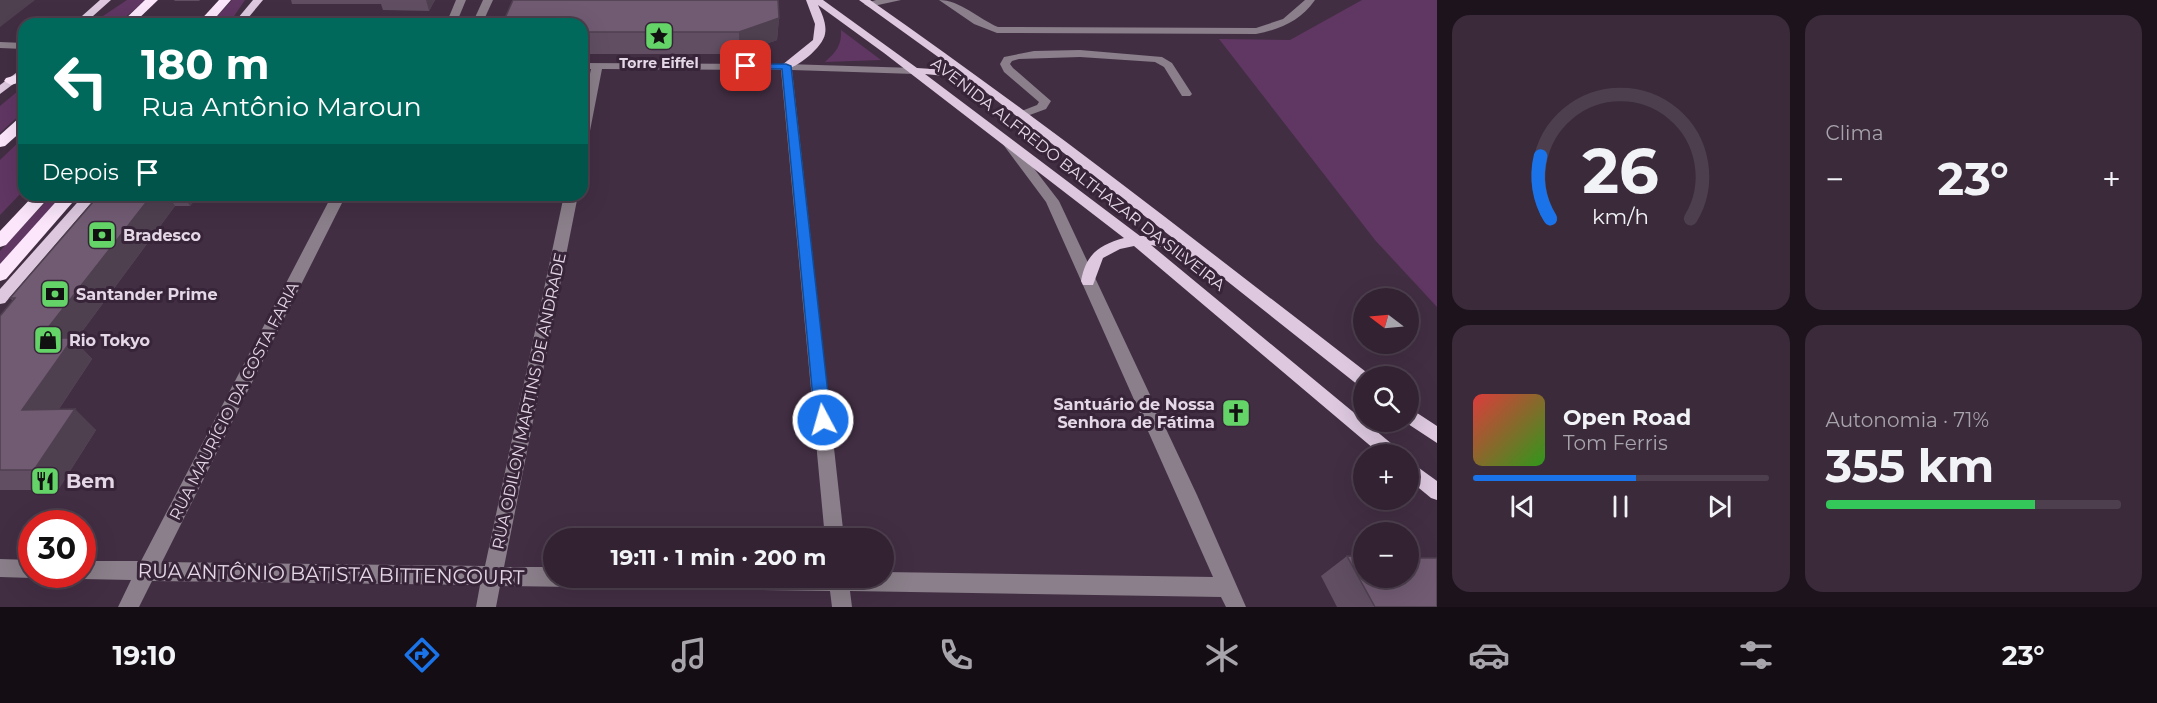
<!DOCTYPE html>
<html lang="pt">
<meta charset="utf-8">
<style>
body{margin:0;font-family:Montserrat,sans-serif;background:#3a2a3a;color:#f1f3f6;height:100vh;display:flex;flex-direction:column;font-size:22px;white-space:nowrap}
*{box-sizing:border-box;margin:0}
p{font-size:20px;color:#a8a4ac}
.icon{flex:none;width:33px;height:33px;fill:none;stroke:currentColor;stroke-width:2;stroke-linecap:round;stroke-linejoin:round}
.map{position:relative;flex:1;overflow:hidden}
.details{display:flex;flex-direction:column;gap:15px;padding:15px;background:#1c131c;width:720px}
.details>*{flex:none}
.guide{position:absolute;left:18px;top:18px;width:570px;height:183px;border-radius:18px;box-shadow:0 6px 24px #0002,0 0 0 2px #4d3f4d;background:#00695c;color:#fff;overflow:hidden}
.needle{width:39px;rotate:286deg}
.controls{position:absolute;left:1353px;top:288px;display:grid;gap:12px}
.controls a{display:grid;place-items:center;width:66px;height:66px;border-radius:50%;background:#322232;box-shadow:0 6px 24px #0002,0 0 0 2px #4d3f4d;font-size:30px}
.speed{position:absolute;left:18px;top:510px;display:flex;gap:12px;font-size:30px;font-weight:700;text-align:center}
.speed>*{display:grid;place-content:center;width:78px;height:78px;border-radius:50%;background:#322232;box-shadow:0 6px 24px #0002,0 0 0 2px #4d3f4d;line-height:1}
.speed .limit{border:9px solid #d22;background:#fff;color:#111}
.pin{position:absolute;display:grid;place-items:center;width:51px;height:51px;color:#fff;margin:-26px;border-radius:12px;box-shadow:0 3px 9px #0006}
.me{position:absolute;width:66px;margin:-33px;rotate:354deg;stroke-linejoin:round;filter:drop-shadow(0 0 4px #0008)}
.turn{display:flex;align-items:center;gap:21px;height:126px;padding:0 24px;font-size:27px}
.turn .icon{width:78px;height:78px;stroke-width:2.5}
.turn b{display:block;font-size:42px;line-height:51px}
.then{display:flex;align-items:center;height:57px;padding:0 24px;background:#0003;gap:12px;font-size:22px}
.big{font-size:45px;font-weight:700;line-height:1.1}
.details .card{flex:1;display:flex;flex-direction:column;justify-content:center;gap:9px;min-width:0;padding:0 21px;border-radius:18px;background:#3a2a3a}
.details .dial{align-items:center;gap:0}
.dial svg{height:156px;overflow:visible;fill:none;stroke:#4d3f4d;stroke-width:7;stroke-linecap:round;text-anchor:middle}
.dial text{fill:#f1f3f6;stroke:none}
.song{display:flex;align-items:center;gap:18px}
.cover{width:72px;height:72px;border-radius:9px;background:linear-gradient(135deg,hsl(0 70% 55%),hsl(110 70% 35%))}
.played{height:6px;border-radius:3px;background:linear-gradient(90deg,#1a73e8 55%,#4d3f4d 55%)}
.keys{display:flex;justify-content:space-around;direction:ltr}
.heat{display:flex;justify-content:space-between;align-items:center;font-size:33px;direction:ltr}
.charge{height:9px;border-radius:4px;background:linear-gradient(90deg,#34c759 71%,#4d3f4d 0)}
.details .tiles{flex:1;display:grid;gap:15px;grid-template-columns:repeat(2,1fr)}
.trip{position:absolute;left:543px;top:528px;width:351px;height:60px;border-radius:30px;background:#322232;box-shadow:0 6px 24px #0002,0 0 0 2px #4d3f4d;font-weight:700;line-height:60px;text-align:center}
.dock{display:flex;height:96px;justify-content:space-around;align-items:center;background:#140e14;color:#a8a4ac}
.dock .icon{width:42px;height:42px}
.dock .active{color:#1a73e8}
.dock b{font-size:27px;color:#f1f3f6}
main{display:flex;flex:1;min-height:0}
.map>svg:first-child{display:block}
.green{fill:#603663}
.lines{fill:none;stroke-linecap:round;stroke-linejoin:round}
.minor{fill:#8a7f8a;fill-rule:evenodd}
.major{fill:#ddc8df;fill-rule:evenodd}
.highway{fill:#fbe6fc;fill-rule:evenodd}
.wall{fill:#614e63}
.shaded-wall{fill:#4f4050}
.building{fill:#715b73;stroke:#4f4050;stroke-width:1.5}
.route{fill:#1a73e8;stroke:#114b97;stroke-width:1.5}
.labels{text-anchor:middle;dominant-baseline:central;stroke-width:6;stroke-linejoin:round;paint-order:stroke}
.far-poi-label{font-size:14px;font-weight:bold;fill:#e5d8e6;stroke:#372439}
.street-label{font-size:16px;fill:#e5d8e6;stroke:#372439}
.poi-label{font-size:16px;font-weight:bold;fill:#e5d8e6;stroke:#372439;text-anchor:start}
.near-poi-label{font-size:20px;font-weight:bold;fill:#e5d8e6;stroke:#372439;text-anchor:start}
.near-street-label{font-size:20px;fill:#e5d8e6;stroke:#372439}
</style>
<main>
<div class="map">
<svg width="1437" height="607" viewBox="0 0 1437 607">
<rect width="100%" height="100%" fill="#422e43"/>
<g class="green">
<path d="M 127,0 L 146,0 L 117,24 L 91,24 Z"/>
<path d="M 232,0 L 245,0 L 230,22 L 210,24 Z"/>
<path d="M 1362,0 L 1437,0 L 1437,307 L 1375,240 L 1219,39 L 1290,40 Z"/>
<path d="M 841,30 L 881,60 L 825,62 C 836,52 842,45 841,30 Z"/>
<path d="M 24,86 L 24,111 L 0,133 L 0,106 Z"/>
<path d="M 24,137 L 24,190 L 0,215 L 0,160 Z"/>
<path d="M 52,195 L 64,195 L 0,267 L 0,251 Z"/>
</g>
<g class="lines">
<g class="minor">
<path d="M 456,0 L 466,0 L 456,24 L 446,24 Z"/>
<path d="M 483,0 L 493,0 L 482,24 L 472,24 Z"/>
<path d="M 876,0 L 901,0 L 869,7 L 864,4 Z"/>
<path d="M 939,0 C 960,0 979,19 998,27 L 1256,28 L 1283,19 L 1305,0 L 1315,0 C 1300,21 1281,29 1256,34 L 997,33 L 974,24 Z"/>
<path d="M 0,42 L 24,43 L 24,49 L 0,48 Z"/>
<path d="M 1080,50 L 1162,57 L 1172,63 L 1192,94 L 1190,96 L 1182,96 L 1164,67 L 1155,62 L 1080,57 L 1019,59 L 1012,61 L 1010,64 L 1013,68 L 1051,101 L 1046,109 L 1027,116 L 1019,116 L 1019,112 L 1037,105 L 1039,102 L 1004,72 L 1000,64 L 1004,57 L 1034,51 Z"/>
<path d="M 582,63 L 786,64 L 915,68 L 920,71 L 915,74 L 792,70 L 844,538 L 825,538 L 781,70 L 602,69 L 588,141 L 582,145 L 582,112 L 591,69 L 582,69 Z"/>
<path d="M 1008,139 L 1012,140 L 1059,201 L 1197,495 L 1246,607 L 1226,607 L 1221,597 L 850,591 L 852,607 L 832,607 L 830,591 L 500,586 L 496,607 L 476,607 L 480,585 L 152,581 L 139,607 L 118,607 L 131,580 L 82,579 L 75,577 L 74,574 L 82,574 L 82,561 L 141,561 L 332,195 L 346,195 L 162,562 L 485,566 L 564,195 L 578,195 L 504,567 L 554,567 L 554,578 L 884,578 L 884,572 L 1213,577 L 1046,202 L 1002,143 Z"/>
<path d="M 0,559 L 32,560 L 32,574 L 39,574 L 32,578 L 0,577 Z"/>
</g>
<g class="major">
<path d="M 100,0 L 111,0 L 84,24 L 73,24 Z"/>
<path d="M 253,0 L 263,0 L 243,24 L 233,24 Z"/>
<path d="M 806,0 L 823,0 L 917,68 L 947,70 L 966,77 L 859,0 L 870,0 C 1041,119 1205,248 1370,375 L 1364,376 L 1364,386 L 1358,385 L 1198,258 L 1191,262 L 1170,249 L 1151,245 L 1398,449 L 1401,454 L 1380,454 L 1134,246 L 1120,249 L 1103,258 L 1093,285 L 1083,285 L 1081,281 C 1086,254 1099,245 1124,238 L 884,53 L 818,5 C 822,14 827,24 825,34 C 823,47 795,71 782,69 L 782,65 L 813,40 L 815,24 ZM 925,74 L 945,76 L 961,83 L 969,83 L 969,79 L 1178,242 L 1157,236 L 1140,236 Z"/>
<path d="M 24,67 L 24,76 L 0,94 L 0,85 Z"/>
<path d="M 84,195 L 98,195 L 5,303 L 0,304 L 0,289 Z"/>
<path d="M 1408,407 L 1437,426 L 1437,443 L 1405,422 L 1408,422 Z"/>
<path d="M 1408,460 L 1437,481 L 1437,500 L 1431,498 L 1408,479 Z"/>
</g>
<g class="highway">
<path d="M 145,0 L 158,0 L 133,24 L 120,24 Z"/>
<path d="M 219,0 L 231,0 L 210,24 L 197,24 Z"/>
<path d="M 24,73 L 24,81 L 11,85 L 4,81 L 6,78 Z"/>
<path d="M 24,117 L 24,129 L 5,146 L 0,147 L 0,135 L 19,118 Z"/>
<path d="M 34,195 L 51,195 L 6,245 L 0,247 L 0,231 Z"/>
<path d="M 62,195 L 79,195 L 6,279 L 0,281 L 0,264 Z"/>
</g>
</g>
<g class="wall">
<path d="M 174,0 L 200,0 L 199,1 L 175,1 Z"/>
<path d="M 291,0 L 435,0 L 429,11 L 383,10 L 381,4 L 292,4 Z"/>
<path d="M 505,18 L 779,18 L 777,40 L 739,54 L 582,54 L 582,24 L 506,24 Z"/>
<path d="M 99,195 L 199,195 L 190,206 L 175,206 L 75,341 L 92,359 L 59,409 L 96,430 L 58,490 L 0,490 L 0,316 L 13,301 L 10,298 Z"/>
<path d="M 1347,556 L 1437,607 L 1337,607 L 1321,576 Z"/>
</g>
<g class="shaded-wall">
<path d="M 0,0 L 35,0 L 0,27 Z"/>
<path d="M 426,0 L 435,0 L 429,11 Z"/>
<path d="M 779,18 L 777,40 L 739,54 L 739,32 Z"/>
<path d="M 152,195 L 168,195 L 175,206 L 75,341 L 92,359 L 45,430 L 22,410 L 40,338 Z"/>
<path d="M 183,195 L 199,195 L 190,206 Z"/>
<path d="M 75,409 L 96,430 L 58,490 L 34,470 Z"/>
</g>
<g class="building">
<path d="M 513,0 L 778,0 L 779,18 L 739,32 L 582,32 L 582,24 L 524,24 L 516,18 L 505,18 Z"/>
<path d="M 99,195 L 152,195 L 40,338 L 73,338 L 22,410 L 75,409 L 34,470 L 0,470 L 0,316 L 15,298 L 10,298 Z"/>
<path d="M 1347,556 L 1364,557 L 1364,578 L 1408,578 L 1408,558 L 1437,558 L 1437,607 L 1375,607 Z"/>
</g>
<path class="route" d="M 742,64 L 786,64 L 791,66 L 831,420 L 828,425 L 823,427 L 817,425 L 815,420 L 782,69 L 746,69 L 742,68 Z"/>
<defs>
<g id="sight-square" transform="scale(1.5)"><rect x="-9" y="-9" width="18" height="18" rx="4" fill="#64d468" stroke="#372439"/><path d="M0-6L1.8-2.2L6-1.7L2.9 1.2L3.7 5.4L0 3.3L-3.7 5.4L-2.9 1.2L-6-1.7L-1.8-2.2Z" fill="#111"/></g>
<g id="bank-square" transform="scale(1.5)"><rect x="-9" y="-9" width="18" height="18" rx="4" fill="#64d468" stroke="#372439"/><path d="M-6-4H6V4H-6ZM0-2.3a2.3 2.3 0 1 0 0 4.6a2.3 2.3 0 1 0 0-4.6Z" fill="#111"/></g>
<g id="shop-square" transform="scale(1.5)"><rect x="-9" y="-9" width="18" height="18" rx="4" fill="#64d468" stroke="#372439"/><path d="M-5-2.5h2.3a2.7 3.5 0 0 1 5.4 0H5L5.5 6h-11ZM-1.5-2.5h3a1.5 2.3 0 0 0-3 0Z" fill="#111"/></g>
<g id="church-square" transform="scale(1.5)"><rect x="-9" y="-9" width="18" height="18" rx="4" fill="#64d468" stroke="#372439"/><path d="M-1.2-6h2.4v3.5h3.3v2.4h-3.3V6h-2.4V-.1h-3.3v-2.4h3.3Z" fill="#111"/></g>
<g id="restaurant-square" transform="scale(1.5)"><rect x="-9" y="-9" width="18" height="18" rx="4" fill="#64d468" stroke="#372439"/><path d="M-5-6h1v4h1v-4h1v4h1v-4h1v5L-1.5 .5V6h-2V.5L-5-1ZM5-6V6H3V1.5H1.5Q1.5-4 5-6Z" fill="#111"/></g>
</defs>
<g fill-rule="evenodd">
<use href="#sight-square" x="659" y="36"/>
<use href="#bank-square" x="102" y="235"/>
<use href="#bank-square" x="55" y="294"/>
<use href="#shop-square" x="48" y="340"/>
<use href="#church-square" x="1236" y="413"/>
<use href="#restaurant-square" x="45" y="481"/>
</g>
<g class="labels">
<g class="far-poi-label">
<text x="659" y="63">Torre Eiffel</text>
</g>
<g class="street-label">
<text transform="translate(1078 174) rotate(38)">AVENIDA ALFREDO BALTHAZAR DA SILVEIRA</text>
<text transform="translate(234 401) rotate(-63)">RUA MAURÍCIO DA COSTA FARIA</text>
<text transform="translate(529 401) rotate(-78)">RUA ODILON MARTINS DE ANDRADE</text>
</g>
<g class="poi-label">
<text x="123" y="235">Bradesco</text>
<text x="76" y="294">Santander Prime</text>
<text x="69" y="340">Rio Tokyo</text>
<text x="1215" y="404" text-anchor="end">Santuário de Nossa<tspan x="1215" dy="18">Senhora de Fátima</tspan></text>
</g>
<g class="near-poi-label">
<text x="66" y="481">Bem</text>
</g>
<g class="near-street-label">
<text transform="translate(331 574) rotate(1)">RUA ANTÔNIO BATISTA BITTENCOURT</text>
</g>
</g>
</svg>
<div class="controls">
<a><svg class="needle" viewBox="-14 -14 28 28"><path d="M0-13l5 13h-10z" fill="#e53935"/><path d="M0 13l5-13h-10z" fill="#a8a4ac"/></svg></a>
<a><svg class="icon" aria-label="search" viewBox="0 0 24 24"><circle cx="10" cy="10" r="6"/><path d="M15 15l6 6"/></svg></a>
<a>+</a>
<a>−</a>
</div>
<div class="speed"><div class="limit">30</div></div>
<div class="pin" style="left:746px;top:66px;background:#d93025"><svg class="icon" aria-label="arrive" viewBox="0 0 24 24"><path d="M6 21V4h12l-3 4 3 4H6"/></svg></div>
<svg class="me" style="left:823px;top:420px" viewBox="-20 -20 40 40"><circle r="17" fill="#1a73e8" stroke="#fff" stroke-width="3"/><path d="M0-11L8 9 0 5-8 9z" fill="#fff"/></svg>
<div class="trip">19:11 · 1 min · 200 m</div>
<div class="guide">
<div class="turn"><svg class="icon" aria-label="left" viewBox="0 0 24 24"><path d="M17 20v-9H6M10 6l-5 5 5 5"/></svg><div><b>180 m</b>Rua Antônio Maroun</div></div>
<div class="then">Depois<svg class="icon" aria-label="arrive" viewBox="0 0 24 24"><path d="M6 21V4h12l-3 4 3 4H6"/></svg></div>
</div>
</div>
<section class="details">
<div class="tiles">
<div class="card dial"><svg viewBox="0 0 100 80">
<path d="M14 69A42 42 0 1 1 86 69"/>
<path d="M14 69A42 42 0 0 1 9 37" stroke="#1a73e8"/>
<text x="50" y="56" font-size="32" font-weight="700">26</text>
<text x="50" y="72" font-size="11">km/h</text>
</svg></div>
<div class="card"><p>Clima</p>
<div class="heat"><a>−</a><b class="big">23°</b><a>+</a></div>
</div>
<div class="card">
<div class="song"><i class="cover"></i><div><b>Open Road</b><p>Tom Ferris</p></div></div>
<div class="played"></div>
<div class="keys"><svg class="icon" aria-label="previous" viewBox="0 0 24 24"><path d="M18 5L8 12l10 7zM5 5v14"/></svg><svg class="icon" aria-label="pause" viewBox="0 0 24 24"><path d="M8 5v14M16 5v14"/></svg><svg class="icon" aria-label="next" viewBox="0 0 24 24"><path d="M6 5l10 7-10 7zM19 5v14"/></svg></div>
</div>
<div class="card"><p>Autonomia · 71%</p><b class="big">355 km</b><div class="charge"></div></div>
</div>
</section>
</main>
<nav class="dock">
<b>19:10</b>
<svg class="icon active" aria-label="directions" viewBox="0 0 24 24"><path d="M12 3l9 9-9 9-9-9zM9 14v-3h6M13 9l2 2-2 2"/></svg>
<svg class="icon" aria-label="music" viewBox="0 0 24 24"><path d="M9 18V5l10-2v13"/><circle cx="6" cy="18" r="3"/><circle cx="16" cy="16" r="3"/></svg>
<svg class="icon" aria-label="phone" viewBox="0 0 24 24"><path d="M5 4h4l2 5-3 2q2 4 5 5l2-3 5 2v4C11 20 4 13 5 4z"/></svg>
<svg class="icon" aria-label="climate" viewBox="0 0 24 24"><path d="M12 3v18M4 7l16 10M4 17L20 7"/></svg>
<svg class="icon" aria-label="car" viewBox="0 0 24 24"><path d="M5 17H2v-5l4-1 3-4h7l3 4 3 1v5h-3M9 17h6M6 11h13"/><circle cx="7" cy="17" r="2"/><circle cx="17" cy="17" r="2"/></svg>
<svg class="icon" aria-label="filters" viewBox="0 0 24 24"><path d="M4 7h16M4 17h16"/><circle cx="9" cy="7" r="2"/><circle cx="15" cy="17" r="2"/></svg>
<b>23°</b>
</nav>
